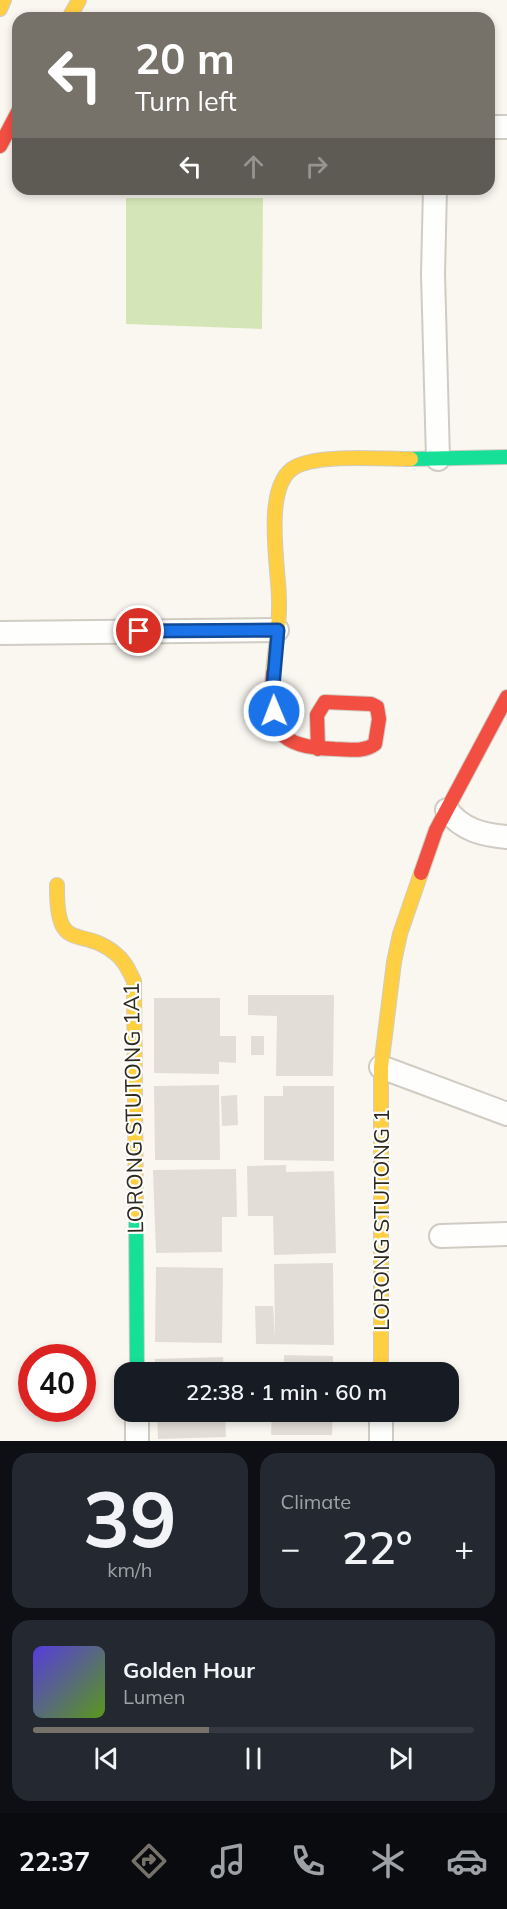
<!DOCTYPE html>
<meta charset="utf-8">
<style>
body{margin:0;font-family:Mulish,sans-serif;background:#242831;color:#f1f3f6;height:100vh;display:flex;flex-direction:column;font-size:22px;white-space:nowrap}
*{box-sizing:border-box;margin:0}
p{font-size:20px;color:#9ea1a6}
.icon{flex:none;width:33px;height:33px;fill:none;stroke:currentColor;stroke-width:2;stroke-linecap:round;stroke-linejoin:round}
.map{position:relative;height:1441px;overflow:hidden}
.side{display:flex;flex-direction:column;gap:12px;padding:12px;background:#0d0f14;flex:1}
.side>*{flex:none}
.top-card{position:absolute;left:12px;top:12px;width:483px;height:183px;border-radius:18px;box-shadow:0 3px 9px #0003;background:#767269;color:#fff;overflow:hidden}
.speed{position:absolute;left:18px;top:1344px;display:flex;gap:12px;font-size:30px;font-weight:700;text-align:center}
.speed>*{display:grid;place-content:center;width:78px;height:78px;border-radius:50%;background:#171b24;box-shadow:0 3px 9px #0003;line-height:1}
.speed .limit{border:9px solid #d22;background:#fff;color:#111}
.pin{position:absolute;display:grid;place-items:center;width:51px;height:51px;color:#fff;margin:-26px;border:3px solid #fff;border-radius:50%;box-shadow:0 2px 6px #0007}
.me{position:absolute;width:66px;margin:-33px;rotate:359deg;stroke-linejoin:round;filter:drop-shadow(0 0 4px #0008)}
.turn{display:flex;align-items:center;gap:21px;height:126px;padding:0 24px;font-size:27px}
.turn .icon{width:78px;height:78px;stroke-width:2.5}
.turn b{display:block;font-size:42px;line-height:51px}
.lanes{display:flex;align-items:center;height:57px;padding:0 24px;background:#0003;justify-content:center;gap:30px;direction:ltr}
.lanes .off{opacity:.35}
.big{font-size:45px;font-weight:600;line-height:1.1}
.side .card{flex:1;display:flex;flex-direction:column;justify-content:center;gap:9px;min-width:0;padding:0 21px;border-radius:18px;background:#242831}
.side .dial{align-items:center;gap:0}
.dial b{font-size:78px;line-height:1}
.song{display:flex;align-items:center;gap:18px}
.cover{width:72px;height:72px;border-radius:9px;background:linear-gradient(135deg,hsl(250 70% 55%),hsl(90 70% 35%))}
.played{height:6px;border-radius:3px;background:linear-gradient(90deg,#767269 40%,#363941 40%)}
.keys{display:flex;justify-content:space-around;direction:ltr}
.heat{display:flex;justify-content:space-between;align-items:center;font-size:33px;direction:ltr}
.side .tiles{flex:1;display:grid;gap:12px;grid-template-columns:1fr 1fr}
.card:last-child{grid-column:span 2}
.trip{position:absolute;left:114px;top:1362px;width:345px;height:60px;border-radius:18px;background:#171b24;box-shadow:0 3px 9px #0003;font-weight:600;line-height:60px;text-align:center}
.tab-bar{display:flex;height:96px;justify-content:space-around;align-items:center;background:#090b0e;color:#9ea1a6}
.tab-bar .icon{width:42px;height:42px}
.tab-bar .selected{color:#767269}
.tab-bar b{font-size:27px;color:#f1f3f6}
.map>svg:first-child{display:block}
.green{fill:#d4e6b7}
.building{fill:#e3ddd7}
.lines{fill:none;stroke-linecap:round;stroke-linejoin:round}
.street-casing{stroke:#d0ccc4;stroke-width:26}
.fast-casing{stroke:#d0ccc4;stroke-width:16}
.slow-casing{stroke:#d0ccc4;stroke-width:16}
.jam-casing{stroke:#d0ccc4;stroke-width:16}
.street{stroke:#fefefd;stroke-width:22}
.fast{stroke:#16e098;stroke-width:14}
.slow{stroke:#ffcf43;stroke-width:14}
.jam{stroke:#f24e42;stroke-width:14}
.route-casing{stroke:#114b97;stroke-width:15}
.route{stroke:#1a73e8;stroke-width:10}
.labels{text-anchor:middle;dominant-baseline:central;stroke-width:4.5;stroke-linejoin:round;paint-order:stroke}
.street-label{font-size:22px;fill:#2f2a20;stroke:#fff}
</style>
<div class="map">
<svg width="507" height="1441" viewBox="0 0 507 1441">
<rect width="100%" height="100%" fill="#faf7f1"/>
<path class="green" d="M 126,198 L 263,198 L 262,329 L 126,324 Z"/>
<g class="building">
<path d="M 248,995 L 334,995 L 333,1076 L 276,1076 L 277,1016 L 248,1015 Z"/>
<path d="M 154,998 L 220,998 L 220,1036 L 236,1036 L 236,1063 L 219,1062 L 219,1074 L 154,1073 Z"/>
<rect x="251" y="1036" width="13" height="19"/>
<path d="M 219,1085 L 220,1160 L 155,1160 L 154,1086 Z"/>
<path d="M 283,1086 L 334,1086 L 334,1161 L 264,1160 L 264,1096 L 283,1096 Z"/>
<path d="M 237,1095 L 238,1125 L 222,1126 L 221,1096 Z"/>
<path d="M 286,1165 L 286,1172 L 334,1171 L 336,1253 L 274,1255 L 273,1216 L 248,1216 L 247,1166 Z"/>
<path d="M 236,1169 L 237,1217 L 222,1217 L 222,1252 L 156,1253 L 153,1170 Z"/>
<path d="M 333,1263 L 334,1345 L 256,1344 L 255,1306 L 273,1306 L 275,1338 L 274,1264 Z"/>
<path d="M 156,1267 L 223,1268 L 222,1343 L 155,1342 Z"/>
<path d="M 284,1355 L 333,1356 L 333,1372 L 284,1372 Z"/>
<path d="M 223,1357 L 224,1372 L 155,1372 L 155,1359 Z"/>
<path d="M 157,1412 L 225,1412 L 226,1437 L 158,1439 Z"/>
<path d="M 272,1412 L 333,1412 L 332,1435 L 271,1435 Z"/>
</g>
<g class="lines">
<g class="street-casing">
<g id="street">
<path d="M 489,127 L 507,127"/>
<path d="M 435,189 L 433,274 L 438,459"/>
<path d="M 0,633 L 277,630"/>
<path d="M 447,810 C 462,830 483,835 507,837"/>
<path d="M 381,1067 L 507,1114"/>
<path d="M 441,1236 L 507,1234"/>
<path d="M 137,1412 L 137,1441"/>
<path d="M 381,1412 L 381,1441"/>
</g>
</g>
<g class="fast-casing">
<g id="fast">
<path d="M 411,459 L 507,457"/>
<path d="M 136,1216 L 137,1372"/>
</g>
</g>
<g class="slow-casing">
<g id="slow">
<path d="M 0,9 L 4,0"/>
<path d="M 69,18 L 79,0"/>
<path d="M 273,673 C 275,649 280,625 279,600 C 279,568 261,482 297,466 C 323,454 381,459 411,459"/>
<path d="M 57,885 C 56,957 81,924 116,954 C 125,961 129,971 134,981 L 136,1216"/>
<path d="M 381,1372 L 381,1067 L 394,962 L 400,934 L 421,873"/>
</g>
</g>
<g class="jam-casing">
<g id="jam">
<path d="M 0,146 L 18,112"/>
<path d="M 273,673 C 268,730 276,747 335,749 C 349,749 363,753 375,744 L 379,719 L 377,707 L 371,704 L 325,702 L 317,715 L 318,749"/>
<path d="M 421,873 L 436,830 L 507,697"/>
</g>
</g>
<use href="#street" class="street"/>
<use href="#fast" class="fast"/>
<use href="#slow" class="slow"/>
<use href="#jam" class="jam"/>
</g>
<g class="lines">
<g class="route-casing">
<path id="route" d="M 139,631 L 278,630 L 272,698 L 274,711"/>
</g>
<use href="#route" class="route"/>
</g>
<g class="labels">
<g class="street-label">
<text transform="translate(133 1108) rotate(-91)">LORONG STUTONG 1A1</text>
<text transform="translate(381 1220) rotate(-90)">LORONG STUTONG 1</text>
</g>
</g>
</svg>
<div class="speed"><div class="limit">40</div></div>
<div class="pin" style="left:139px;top:631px;background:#d93025"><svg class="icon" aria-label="arrive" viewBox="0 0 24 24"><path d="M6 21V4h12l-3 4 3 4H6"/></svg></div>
<svg class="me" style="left:274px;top:711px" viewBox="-20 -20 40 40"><circle r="17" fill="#1a73e8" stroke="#fff" stroke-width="3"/><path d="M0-11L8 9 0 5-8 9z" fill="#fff"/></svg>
<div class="trip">22:38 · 1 min · 60 m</div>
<div class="top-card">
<div class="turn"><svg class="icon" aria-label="left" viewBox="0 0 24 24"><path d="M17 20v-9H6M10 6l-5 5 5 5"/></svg><div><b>20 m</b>Turn left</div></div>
<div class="lanes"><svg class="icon" aria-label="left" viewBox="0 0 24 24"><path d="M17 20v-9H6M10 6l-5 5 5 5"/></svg><svg class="icon off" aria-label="ahead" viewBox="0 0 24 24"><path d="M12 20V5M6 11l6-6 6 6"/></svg><svg class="icon off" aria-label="right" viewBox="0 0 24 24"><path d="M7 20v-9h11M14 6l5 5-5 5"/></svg></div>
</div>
</div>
<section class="side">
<div class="tiles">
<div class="card dial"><b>39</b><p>km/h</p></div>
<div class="card"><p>Climate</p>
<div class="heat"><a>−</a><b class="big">22°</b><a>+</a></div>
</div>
<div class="card">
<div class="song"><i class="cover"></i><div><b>Golden Hour</b><p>Lumen</p></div></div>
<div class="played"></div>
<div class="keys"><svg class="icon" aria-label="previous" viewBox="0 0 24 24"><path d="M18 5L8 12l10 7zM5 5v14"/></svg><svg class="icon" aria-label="pause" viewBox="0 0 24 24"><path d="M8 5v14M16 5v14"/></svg><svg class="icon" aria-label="next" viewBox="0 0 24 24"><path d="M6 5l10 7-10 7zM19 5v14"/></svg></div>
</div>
</div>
</section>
<nav class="tab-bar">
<b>22:37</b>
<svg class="icon selected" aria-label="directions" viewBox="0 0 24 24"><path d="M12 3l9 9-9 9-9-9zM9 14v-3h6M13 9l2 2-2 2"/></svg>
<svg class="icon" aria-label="music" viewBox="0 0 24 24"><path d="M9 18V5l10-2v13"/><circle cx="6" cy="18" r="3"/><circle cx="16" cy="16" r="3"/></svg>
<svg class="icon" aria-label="phone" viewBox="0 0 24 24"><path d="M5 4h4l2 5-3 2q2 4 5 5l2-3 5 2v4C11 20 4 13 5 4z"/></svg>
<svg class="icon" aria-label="climate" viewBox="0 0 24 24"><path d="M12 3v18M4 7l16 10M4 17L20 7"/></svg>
<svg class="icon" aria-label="car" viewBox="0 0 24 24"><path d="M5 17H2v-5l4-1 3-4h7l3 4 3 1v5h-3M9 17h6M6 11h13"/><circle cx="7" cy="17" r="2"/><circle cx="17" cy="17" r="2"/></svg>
</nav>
